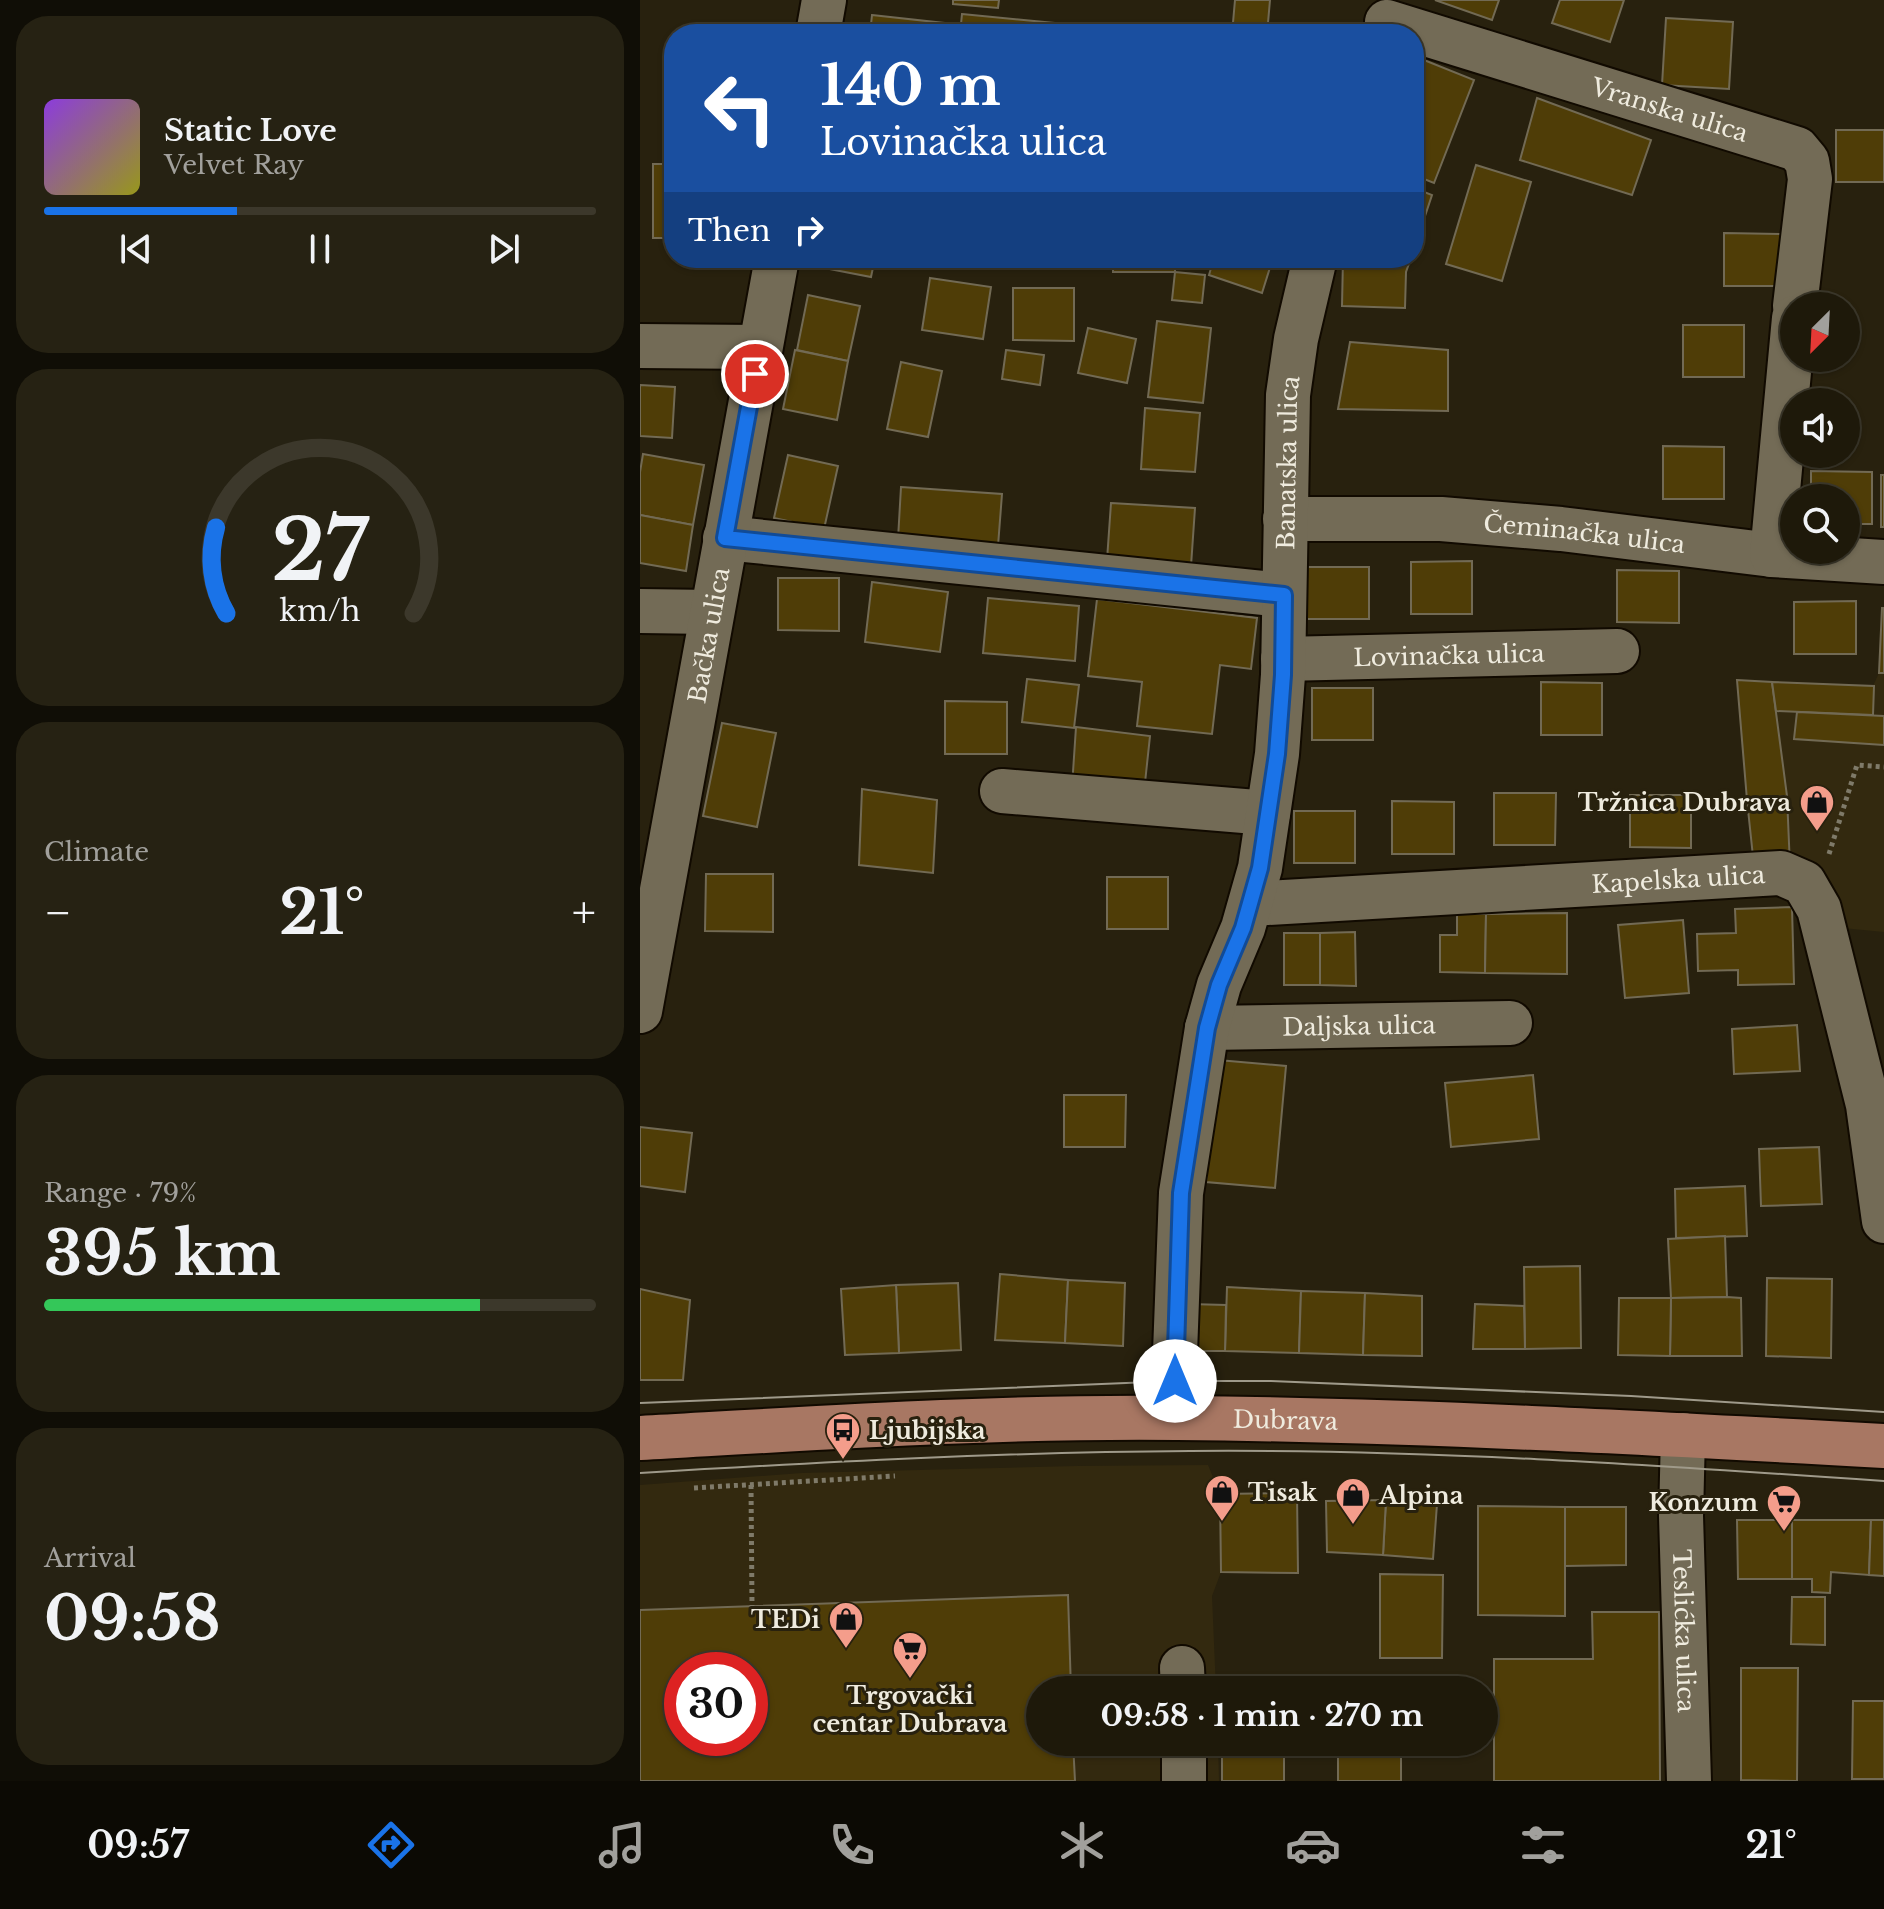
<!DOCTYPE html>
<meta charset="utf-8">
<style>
body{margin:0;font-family:"Libre Baskerville",serif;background:#262213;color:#f1f3f6;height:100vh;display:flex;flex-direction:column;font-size:30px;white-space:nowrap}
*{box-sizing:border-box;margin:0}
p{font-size:26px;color:#a1a09c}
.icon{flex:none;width:44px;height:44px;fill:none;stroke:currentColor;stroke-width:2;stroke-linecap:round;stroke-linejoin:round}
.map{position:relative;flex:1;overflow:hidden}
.side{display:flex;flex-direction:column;gap:16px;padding:16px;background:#100e06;width:640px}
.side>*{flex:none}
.banner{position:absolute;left:24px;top:24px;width:760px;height:244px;border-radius:32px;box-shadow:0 2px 6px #0004,0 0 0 2px #3c382b;background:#1a4fa0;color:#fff;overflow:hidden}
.needle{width:52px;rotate:204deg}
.tools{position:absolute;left:1140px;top:292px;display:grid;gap:16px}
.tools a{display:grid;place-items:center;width:80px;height:80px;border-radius:50%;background:#1e190a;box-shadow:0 2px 6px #0004,0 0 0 2px #3c382b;font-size:40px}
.speed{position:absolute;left:24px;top:1652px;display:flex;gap:16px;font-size:40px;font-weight:700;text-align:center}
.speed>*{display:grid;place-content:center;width:104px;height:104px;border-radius:50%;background:#1e190a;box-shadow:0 2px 6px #0004,0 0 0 2px #3c382b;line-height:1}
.speed .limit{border:12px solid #d22;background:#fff;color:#111}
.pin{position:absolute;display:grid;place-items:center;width:68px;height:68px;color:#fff;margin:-34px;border:4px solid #fff;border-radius:50%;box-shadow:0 2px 8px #0007}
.me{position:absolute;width:88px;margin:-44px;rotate:0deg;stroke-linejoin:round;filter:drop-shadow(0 0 6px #0008)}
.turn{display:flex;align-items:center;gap:28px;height:168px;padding:0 24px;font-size:36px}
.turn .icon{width:104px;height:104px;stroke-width:2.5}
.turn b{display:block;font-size:56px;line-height:68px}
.then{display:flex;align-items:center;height:76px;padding:0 24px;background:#0003;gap:16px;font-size:30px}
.big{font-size:60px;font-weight:700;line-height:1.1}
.side .card{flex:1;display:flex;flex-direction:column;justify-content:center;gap:12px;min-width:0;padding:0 28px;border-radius:32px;background:#262213}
.side .dial{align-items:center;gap:0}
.dial svg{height:208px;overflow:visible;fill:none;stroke:#3c382b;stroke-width:7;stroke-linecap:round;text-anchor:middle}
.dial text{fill:#f1f3f6;stroke:none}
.song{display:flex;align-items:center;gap:24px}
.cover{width:96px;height:96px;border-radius:12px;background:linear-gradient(135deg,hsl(270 70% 55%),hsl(60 70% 35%))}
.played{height:8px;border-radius:4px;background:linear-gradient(90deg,#1a73e8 35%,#3c382b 35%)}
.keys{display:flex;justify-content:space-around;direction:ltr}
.heat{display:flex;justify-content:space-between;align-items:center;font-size:44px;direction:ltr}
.charge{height:12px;border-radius:6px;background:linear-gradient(90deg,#34c759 79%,#3c382b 0)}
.trip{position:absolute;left:386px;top:1676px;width:472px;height:80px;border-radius:40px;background:#1e190a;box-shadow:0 2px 6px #0004,0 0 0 2px #3c382b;font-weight:700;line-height:80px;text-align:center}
.menu{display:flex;height:128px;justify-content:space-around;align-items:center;background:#0c0a04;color:#a1a09c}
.menu .icon{width:56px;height:56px}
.menu .selected{color:#1a73e8}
.menu b{font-size:36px;color:#f1f3f6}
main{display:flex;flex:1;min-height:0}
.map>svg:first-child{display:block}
.built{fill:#33290f;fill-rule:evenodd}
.building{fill:#4f3d07;stroke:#726a54;stroke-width:2;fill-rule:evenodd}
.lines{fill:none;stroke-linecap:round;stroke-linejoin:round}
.minor-casing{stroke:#110a00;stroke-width:48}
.major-casing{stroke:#110a00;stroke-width:48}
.path{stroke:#7f7a69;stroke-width:5;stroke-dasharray:4 4;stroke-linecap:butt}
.minor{stroke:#736b56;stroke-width:44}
.major{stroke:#a87763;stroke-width:44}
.tram{stroke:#9f9a8a;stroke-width:2}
.route-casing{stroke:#114b97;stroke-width:20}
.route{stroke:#1a73e8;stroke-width:14}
.labels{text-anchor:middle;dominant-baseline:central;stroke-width:6;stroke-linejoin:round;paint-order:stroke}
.street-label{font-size:24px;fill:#efebde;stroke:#28210e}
.poi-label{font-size:24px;font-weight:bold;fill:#efebde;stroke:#28210e;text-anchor:end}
</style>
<main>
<section class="side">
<div class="card">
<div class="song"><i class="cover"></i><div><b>Static Love</b><p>Velvet Ray</p></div></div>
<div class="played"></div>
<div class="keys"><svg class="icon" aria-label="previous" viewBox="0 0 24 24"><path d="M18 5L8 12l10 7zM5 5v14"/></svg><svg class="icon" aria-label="pause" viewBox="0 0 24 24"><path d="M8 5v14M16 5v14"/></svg><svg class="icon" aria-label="next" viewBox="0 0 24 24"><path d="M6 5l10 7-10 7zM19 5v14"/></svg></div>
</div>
<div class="card dial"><svg viewBox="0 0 100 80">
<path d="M14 69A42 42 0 1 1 86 69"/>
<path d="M14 69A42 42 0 0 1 10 36" stroke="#1a73e8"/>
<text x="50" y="56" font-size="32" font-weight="700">27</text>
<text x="50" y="72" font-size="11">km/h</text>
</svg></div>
<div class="card"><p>Climate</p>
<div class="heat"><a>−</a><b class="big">21°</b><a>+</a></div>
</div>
<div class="card"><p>Range · 79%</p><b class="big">395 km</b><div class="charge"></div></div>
<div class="card"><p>Arrival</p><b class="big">09:58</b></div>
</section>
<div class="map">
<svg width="1244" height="1781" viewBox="0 0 1244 1781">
<rect width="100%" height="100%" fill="#28210e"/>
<g class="built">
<path d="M 1239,673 L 1244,673 L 1244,932 L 1203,928 L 1114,866 L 1097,680 L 1233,686 Z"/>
<path d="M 568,1465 L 580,1494 L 581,1572 L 572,1596 L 576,1690 L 400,1690 L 400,1742 L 578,1742 L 579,1781 L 0,1781 L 0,1485 L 162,1473 L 437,1466 ZM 42,1670 L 110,1670 L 110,1738 L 42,1738 Z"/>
</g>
<g class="building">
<path d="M 313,0 L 359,0 L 358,8 L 313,4 Z"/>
<path d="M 595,0 L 630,0 L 627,34 L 592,34 Z"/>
<path d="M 795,0 L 859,0 L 852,20 Z"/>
<path d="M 920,0 L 984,0 L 970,42 L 912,23 Z"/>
<path d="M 322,14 L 414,23 L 413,34 L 320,34 Z"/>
<path d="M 232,15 L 304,23 L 303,34 L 230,34 Z"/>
<path d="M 1026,18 L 1093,22 L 1089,89 L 1022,85 Z"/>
<path d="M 774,56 L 834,80 L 794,183 L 774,175 Z"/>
<rect x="23" y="77" width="11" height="65"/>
<path d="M 897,98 L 1011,140 L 992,195 L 880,160 Z"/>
<rect x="1196" y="130" width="48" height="52"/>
<rect x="13" y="164" width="21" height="74"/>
<path d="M 836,165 L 891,182 L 862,281 L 806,264 Z"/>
<path d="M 774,188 L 792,195 L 774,249 Z"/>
<path d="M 1084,233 L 1145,234 L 1145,286 L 1084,286 Z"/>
<path d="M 181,258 L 235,258 L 231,277 L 179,267 Z"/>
<rect x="373" y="258" width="61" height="3"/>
<rect x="473" y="258" width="62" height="14"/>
<path d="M 574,258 L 633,258 L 622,293 L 569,275 Z"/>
<path d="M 703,258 L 771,258 L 766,272 L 765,308 L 702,306 Z"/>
<path d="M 535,272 L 565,275 L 562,303 L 532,300 Z"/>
<path d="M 290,278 L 351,287 L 343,339 L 282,330 Z"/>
<path d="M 373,288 L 434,288 L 434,341 L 373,340 Z"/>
<path d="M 168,295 L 220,306 L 208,361 L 157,350 Z"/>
<path d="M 517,321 L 571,328 L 563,403 L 508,397 Z"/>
<rect x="1043" y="325" width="61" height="52"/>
<path d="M 448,328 L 496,339 L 487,383 L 438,373 Z"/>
<path d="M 710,342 L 808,350 L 808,411 L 698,409 Z"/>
<path d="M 155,350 L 208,361 L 197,420 L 143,409 Z"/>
<path d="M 366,350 L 404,355 L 400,385 L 362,379 Z"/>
<path d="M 261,362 L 302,371 L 288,437 L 247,429 Z"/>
<path d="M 0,385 L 35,387 L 32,438 L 0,436 Z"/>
<path d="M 505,408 L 560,413 L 555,472 L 501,469 Z"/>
<path d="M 1023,446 L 1084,447 L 1084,499 L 1023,499 Z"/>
<path d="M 3,454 L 64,465 L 53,525 L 0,515 L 0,472 Z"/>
<path d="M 148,455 L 198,466 L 184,529 L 134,518 Z"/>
<path d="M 1171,471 L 1232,472 L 1232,524 L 1206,524 L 1206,498 L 1171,498 Z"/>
<rect x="1241" y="475" width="3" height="52"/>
<path d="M 261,487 L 362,494 L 358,546 L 258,539 Z"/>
<path d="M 471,503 L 555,508 L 551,566 L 467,560 Z"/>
<path d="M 0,515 L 53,525 L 46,571 L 0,563 Z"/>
<path d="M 832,561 L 832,614 L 771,614 L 771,562 Z"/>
<rect x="667" y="567" width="62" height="52"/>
<path d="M 977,570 L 1039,571 L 1039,623 L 977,622 Z"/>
<path d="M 138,578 L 199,578 L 199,631 L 138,630 Z"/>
<path d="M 232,582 L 308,592 L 300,652 L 225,642 Z"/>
<path d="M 348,598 L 439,606 L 435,661 L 343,653 Z"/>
<path d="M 457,599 L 617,618 L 611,669 L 580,665 L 572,734 L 497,726 L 502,682 L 448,676 Z"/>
<path d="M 1216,601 L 1216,654 L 1154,654 L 1154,602 Z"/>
<path d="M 1242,608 L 1244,608 L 1244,673 L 1239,673 Z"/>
<path d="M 387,679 L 439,685 L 434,728 L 382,722 Z"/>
<path d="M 1097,680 L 1132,682 L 1147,796 L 1107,800 Z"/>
<path d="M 901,682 L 962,683 L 962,735 L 901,735 Z"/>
<path d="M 1132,682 L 1234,686 L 1233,715 L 1136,711 Z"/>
<rect x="672" y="688" width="61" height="52"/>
<path d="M 305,701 L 367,702 L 367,754 L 305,754 Z"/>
<path d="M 1157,712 L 1244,716 L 1244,745 L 1154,739 Z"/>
<path d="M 82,723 L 136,733 L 117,827 L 63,816 Z"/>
<path d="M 436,727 L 510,736 L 504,792 L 432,787 Z"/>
<path d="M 222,789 L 297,800 L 293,873 L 219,865 Z"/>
<path d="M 854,793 L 916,793 L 915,845 L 854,845 Z"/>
<path d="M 990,795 L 1051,795 L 1051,848 L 990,847 Z"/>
<path d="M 1147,796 L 1150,867 L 1114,866 L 1107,800 Z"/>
<path d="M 752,801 L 814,802 L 814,854 L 752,854 Z"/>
<rect x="654" y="811" width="61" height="52"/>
<path d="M 66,874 L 133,874 L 133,932 L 65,931 Z"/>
<rect x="467" y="877" width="61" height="52"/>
<path d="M 1152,907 L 1154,984 L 1098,985 L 1098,970 L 1058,971 L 1057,934 L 1096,933 L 1095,909 Z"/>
<path d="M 817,913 L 846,914 L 845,973 L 800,972 L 800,935 L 817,935 Z"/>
<path d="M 927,913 L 927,974 L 845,973 L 846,914 Z"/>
<path d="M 1043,920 L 1049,993 L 985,998 L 978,925 Z"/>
<path d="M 715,932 L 716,986 L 680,985 L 680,933 Z"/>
<rect x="644" y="933" width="36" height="52"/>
<path d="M 1157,1025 L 1160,1071 L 1094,1074 L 1092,1029 Z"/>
<path d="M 578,1060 L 646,1066 L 635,1188 L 566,1182 Z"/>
<path d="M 893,1075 L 899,1139 L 811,1147 L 805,1083 Z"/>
<path d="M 424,1095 L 486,1095 L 485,1147 L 424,1147 Z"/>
<path d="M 0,1127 L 52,1133 L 45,1192 L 0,1186 Z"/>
<path d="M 1179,1147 L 1182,1204 L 1121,1206 L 1119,1149 Z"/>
<path d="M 1105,1186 L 1107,1236 L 1036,1238 L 1035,1189 Z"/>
<path d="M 1085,1236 L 1087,1297 L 1031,1298 L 1028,1239 Z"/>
<path d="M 940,1266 L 941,1348 L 885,1349 L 884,1267 Z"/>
<path d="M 360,1274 L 428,1280 L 425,1343 L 355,1340 Z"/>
<path d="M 1127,1278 L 1192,1279 L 1191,1358 L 1126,1356 Z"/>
<path d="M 428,1280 L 485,1283 L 483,1346 L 425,1343 Z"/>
<path d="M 318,1283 L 321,1350 L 259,1353 L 256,1285 Z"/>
<path d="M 256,1285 L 259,1353 L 205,1355 L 201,1289 Z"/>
<path d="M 587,1287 L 661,1291 L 659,1353 L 585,1351 Z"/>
<path d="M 0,1289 L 50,1300 L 43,1380 L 0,1380 Z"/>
<path d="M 661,1291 L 725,1293 L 723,1355 L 659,1353 Z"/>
<path d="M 725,1293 L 782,1296 L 782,1356 L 723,1355 Z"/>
<path d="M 1087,1297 L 1101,1298 L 1102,1356 L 1030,1356 L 1031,1298 Z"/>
<path d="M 979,1298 L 1031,1298 L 1030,1356 L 978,1355 Z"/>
<path d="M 549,1304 L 586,1305 L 585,1351 L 549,1351 Z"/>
<path d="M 835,1304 L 884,1306 L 885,1349 L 833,1349 Z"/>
<path d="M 657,1493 L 658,1573 L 581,1572 L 580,1494 Z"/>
<path d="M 746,1500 L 797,1504 L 793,1559 L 743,1555 Z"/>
<path d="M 746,1500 L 743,1555 L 687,1552 L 686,1501 Z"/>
<path d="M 838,1506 L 925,1507 L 925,1616 L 838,1615 Z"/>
<path d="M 925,1507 L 986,1507 L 986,1565 L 925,1566 Z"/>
<path d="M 1097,1520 L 1152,1520 L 1152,1579 L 1098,1579 Z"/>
<path d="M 1152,1520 L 1231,1520 L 1229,1575 L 1191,1572 L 1190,1593 L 1172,1592 L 1172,1579 L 1152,1579 Z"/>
<path d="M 1231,1520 L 1244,1520 L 1244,1576 L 1229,1575 Z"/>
<path d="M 740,1574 L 803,1575 L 802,1658 L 740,1658 Z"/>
<path d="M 428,1595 L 431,1690 L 400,1690 L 400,1742 L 433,1742 L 435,1781 L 0,1781 L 0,1610 ZM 42,1670 L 110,1670 L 110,1738 L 42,1738 Z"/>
<path d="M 1152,1597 L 1185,1597 L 1185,1645 L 1151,1644 Z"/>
<path d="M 952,1612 L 1019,1612 L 1020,1781 L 854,1781 L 854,1659 L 953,1659 Z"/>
<path d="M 1101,1668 L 1158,1668 L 1157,1781 L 1101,1780 Z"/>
<path d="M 1213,1701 L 1244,1701 L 1244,1779 L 1212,1779 Z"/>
<rect x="582" y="1742" width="62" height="39"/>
<rect x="698" y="1742" width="63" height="39"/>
</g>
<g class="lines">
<g class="minor-casing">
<g id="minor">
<path id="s1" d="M 747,22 L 1157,149 L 1167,161 L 1170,179 L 1155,306"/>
<path d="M 178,34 L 184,0"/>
<path d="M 0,346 L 120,347"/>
<path id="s2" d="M 645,519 L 801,519 L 921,529 L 1132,555 L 1244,562"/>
<path d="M 85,538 L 644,595"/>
<path d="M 1132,555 L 1154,318"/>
<path d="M 0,611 L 72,612"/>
<path id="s3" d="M 643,659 L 977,651"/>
<path d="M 362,791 L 628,813"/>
<path id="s4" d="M 611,904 L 1141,873 L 1164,883 L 1179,909 L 1228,1105 L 1244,1221"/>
<path id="s5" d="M 0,1011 L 137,258"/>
<path id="s6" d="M 567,1028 L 870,1023"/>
<path id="s7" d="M 536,1418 L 535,1353 L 541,1193 L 567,1028 L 579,985 L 603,928 L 620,868 L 637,754 L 643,675 L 648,395 L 656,339 L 675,258"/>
<path id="s8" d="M 1043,1435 L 1041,1516 L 1049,1781"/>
<path d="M 542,1668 L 543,1690"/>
<path d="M 544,1742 L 544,1781"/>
</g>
</g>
<g class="major-casing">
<g id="major">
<path id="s9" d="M 0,1438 C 179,1428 359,1416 538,1418 C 773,1420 1009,1433 1244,1446"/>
</g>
</g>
<g class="path">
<path d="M 1189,854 L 1217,765 L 1244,767"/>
<path d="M 111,1485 L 112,1606"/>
<path d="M 54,1488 L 255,1476"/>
</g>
<use href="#minor" class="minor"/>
<use href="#major" class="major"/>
<g class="tram">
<path d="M 0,1403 L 535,1381 L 631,1381 L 991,1396 L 1244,1412"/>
<path d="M 0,1473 C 183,1462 367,1452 550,1451 C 782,1449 1013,1465 1244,1481"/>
</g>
</g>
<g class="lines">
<g class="route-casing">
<path id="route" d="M 115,374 L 85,538 L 644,595 L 643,675 L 637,754 L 620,868 L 603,928 L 579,985 L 567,1028 L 541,1193 L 535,1381"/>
</g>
<use href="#route" class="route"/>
</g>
<defs>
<g id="shop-pin" transform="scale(1.8)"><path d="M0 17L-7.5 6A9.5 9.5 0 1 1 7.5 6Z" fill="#f49d8b" stroke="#28210e"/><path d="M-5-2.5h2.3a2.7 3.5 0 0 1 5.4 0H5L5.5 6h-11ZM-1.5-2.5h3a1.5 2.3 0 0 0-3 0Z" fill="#111"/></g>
<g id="bus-pin" transform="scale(1.8)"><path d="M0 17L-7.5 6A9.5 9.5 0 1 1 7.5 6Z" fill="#f49d8b" stroke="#28210e"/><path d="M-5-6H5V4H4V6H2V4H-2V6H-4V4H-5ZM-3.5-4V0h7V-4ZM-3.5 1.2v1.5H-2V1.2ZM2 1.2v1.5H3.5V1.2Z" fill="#111"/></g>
<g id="supermarket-pin" transform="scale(1.8)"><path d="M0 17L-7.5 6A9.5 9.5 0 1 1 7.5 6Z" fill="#f49d8b" stroke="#28210e"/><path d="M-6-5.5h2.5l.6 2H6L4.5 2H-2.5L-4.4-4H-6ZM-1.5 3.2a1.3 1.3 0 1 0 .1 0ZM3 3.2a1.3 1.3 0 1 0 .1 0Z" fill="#111"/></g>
</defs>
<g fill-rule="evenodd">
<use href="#shop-pin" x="1177" y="802"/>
<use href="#bus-pin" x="203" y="1430"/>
<use href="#shop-pin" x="582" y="1492"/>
<use href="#shop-pin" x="713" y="1495"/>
<use href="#supermarket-pin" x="1144" y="1502"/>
<use href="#shop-pin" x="206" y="1619"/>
<use href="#supermarket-pin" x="270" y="1649"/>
</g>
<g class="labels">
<g class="street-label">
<text stroke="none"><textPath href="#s1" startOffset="296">Vranska ulica</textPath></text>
<text stroke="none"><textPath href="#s7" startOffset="968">Banatska ulica</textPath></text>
<text stroke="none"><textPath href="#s2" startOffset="300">Čeminačka ulica</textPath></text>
<text stroke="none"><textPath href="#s5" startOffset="382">Bačka ulica</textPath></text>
<text stroke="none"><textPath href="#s3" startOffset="166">Lovinačka ulica</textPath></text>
<text stroke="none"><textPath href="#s4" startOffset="428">Kapelska ulica</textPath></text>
<text stroke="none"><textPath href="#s6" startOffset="152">Daljska ulica</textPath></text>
<text stroke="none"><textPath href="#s9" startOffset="646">Dubrava</textPath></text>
<text stroke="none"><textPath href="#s8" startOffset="196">Teslićka ulica</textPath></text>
</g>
<g class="poi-label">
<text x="1151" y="802">Tržnica Dubrava</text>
<text x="229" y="1430" text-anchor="start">Ljubijska</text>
<text x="608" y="1492" text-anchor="start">Tisak</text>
<text x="739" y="1495" text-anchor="start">Alpina</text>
<text x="1118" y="1502">Konzum</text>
<text x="180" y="1619">TEDi</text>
<text x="270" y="1695" text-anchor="middle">Trgovački<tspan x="270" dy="28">centar Dubrava</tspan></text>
</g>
</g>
</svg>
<div class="tools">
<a><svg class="needle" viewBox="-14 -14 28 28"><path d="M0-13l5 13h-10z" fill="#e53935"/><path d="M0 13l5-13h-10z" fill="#a1a09c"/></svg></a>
<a><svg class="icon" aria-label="sound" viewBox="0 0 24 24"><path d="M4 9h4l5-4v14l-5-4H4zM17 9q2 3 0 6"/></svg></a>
<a><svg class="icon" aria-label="search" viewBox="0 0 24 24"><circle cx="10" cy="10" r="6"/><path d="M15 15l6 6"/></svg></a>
</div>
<div class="speed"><div class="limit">30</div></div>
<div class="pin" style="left:115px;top:374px;background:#d93025"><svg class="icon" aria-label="arrive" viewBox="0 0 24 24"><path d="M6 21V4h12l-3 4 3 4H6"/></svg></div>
<svg class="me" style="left:535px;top:1381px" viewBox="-20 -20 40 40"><circle r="19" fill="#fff"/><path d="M0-13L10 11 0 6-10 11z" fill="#1a73e8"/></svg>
<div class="trip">09:58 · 1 min · 270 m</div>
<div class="banner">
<div class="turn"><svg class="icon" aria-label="left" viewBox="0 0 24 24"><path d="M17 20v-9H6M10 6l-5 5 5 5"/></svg><div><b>140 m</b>Lovinačka ulica</div></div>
<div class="then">Then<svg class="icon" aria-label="right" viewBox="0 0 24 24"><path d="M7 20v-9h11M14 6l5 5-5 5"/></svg></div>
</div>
</div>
</main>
<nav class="menu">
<b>09:57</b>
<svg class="icon selected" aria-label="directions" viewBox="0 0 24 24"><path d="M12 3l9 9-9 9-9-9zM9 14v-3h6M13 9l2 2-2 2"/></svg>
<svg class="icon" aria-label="music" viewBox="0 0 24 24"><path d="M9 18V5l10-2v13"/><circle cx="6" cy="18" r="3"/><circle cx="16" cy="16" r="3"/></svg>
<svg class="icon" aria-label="phone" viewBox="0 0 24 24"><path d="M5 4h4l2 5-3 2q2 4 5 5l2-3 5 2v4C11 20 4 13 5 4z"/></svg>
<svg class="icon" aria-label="climate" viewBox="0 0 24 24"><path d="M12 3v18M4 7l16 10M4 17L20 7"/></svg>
<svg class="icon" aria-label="car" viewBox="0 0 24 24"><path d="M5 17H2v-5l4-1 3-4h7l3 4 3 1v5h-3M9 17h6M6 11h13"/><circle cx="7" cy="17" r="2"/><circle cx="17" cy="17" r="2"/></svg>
<svg class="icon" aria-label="filters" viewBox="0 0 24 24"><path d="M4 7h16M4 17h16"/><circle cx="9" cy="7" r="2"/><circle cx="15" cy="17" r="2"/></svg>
<b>21°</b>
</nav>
